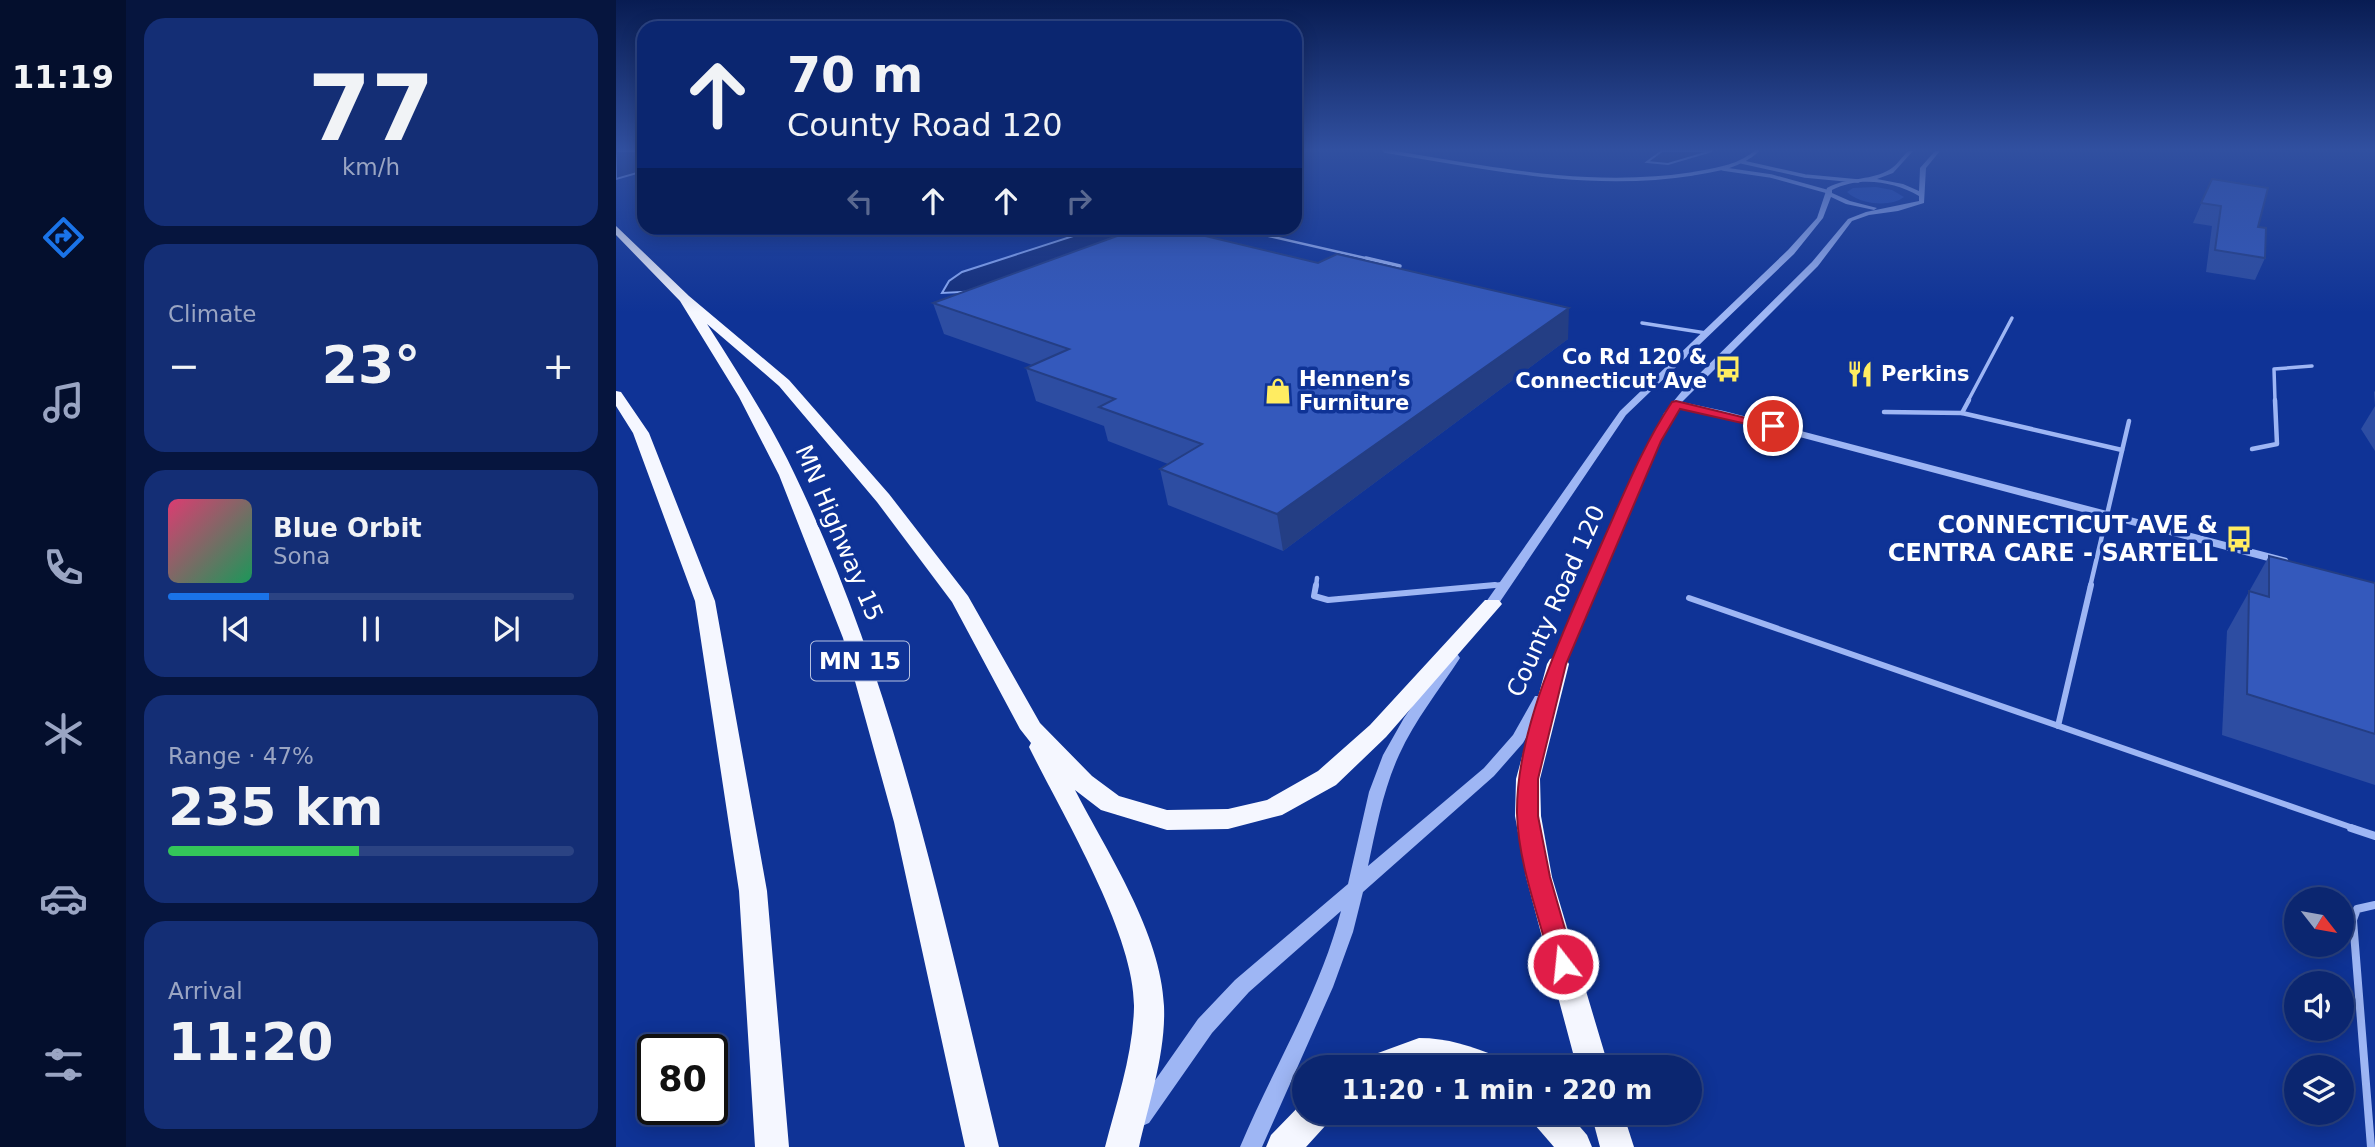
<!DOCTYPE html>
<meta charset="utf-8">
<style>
body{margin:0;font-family:"DejaVu Sans",sans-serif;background:#142e75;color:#f1f3f6;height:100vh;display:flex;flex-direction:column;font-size:26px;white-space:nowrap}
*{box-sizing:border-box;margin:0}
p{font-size:23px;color:#9aa5c3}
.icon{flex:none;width:38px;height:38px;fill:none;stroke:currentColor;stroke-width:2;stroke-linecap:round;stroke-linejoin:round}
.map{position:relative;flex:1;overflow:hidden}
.panel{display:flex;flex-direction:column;gap:18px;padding:18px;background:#06153e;width:490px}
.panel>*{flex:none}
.hud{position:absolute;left:21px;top:21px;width:665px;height:214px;border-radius:21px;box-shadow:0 4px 18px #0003,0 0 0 2px #2b4383;background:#0b2670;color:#f1f3f6;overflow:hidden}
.needle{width:46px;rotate:121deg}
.fabs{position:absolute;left:1668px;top:887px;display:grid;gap:14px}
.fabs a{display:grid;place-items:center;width:70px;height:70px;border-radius:50%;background:#0b2670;box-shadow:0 4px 18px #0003,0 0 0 2px #2b4383;font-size:35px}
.speed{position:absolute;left:21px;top:1034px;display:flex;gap:14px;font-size:35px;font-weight:700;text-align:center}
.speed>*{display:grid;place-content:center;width:91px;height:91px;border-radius:50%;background:#0b2670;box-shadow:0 4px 18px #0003,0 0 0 2px #2b4383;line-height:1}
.speed .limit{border:4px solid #111;border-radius:10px;background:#fff;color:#111}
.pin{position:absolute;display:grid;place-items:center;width:60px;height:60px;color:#fff;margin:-30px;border:4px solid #fff;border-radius:50%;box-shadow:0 2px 7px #0007}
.me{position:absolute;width:77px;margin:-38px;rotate:344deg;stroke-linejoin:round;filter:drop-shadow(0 0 5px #0008)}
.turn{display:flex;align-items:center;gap:24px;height:147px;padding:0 35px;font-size:32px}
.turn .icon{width:91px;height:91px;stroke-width:2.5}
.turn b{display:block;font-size:49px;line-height:60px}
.lanes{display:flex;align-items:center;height:66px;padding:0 35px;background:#0003;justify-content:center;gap:35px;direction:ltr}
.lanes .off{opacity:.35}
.big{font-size:52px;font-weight:700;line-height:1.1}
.panel .tile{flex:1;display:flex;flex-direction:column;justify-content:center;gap:10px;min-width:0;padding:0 24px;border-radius:21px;background:#142e75}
.panel .dial{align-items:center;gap:0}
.dial b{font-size:91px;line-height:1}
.song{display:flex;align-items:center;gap:21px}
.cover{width:84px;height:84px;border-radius:10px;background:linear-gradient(135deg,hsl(340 70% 55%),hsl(150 70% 35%))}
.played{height:7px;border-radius:4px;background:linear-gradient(90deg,#1a73e8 25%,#2b4383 25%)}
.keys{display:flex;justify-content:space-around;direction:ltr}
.heat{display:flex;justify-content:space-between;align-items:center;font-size:38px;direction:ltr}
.charge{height:10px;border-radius:5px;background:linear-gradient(90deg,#34c759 47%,#2b4383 0)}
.trip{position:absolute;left:676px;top:1055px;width:410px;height:70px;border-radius:35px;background:#0b2670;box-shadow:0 4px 18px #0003,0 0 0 2px #2b4383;font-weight:700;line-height:70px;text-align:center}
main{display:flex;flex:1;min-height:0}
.dock{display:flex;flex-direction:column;width:126px;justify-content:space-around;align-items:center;background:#040f2d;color:#9aa5c3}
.dock .icon{width:49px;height:49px}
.dock .current{color:#1a73e8}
.dock b{font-size:32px;color:#f1f3f6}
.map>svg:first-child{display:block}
.green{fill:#224bb5}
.water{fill:#132d79;stroke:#8faef8;stroke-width:2}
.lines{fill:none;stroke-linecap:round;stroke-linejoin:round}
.service-far4{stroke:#9eb6f4;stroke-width:2.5}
.service-far3{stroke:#9eb6f4;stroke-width:3.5}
.service-far2{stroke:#9eb6f4;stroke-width:4.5}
.service-far1{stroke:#9eb6f4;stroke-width:6}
.service{stroke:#9eb6f4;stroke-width:8}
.minor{stroke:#9eb6f4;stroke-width:3.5}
.tertiary{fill:#9eb6f4;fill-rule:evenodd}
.trunk{fill:#f5f7ff;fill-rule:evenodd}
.wall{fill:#2d4da2}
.shaded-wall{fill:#243e84}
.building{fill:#3459bc;stroke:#243e84;stroke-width:2}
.route{fill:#e11d48;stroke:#92132f;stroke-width:2}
.labels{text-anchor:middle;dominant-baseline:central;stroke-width:7;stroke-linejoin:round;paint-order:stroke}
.far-poi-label{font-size:21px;font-weight:bold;fill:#fff;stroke:#0f3396;text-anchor:start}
.shield{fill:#0f3396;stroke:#b7c2e0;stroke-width:2}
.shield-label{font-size:23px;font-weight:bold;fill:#fff}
.poi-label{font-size:24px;font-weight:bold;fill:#fff;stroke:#0f3396;text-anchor:end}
.street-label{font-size:24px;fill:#fff;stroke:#0f3396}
</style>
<main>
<nav class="dock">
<b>11:19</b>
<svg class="icon current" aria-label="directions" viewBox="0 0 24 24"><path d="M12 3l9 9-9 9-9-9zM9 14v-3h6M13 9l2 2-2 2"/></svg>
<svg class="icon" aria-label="music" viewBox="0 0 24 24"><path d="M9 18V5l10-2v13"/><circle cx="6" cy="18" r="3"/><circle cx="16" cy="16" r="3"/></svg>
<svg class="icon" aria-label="phone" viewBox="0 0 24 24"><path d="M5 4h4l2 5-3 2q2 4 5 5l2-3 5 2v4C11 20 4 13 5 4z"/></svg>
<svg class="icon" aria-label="climate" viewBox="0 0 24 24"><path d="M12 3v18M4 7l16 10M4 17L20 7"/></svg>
<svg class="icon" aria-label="car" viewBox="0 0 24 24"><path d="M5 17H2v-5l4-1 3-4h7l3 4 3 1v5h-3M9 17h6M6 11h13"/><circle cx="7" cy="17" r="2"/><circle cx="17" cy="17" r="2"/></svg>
<svg class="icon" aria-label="filters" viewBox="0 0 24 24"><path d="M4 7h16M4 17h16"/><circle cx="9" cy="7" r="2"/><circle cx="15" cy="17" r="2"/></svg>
</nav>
<section class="panel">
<div class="tile dial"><b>77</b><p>km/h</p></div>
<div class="tile"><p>Climate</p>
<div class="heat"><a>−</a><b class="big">23°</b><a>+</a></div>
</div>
<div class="tile">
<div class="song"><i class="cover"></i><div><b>Blue Orbit</b><p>Sona</p></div></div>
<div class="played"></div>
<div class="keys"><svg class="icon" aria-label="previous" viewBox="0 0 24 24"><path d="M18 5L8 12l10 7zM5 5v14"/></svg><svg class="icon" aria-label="pause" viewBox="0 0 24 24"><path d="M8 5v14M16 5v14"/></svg><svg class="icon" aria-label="next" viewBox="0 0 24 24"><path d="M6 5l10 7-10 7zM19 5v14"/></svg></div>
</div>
<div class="tile"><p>Range · 47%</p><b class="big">235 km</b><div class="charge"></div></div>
<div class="tile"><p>Arrival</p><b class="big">11:20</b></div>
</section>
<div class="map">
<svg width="1759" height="1147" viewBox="0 0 1759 1147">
<rect width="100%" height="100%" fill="#0f3396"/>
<path class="green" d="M 1260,187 L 1276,190 L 1288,197 C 1274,208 1243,204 1231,192 L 1237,188 Z"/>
<g class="water">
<path d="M 0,151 L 28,151 L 28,171 L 0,179 Z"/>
<path d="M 1046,151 L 1096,151 L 1052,164 L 1031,162 Z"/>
<path d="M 482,228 L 553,228 L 365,291 L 326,293 L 333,281 L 346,272 Z"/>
</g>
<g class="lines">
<path class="service-far4" d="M 618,228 L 758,260"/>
<g class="service-far3">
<path d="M 750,258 L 784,266"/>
<path d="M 1026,323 L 1090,333"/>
<path d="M 1352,401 L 1396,318"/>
<path d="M 1659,401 L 1658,369 L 1696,366"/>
</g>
<g class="service-far2">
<path d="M 1268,412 L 1346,413 L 1506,450"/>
<path d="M 1346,413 L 1353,400"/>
<path d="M 1636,449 L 1661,444 L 1659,400"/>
<path d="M 700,587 L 701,578"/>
<path d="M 860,587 L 888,584"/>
<path d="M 1474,587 L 1513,421"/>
</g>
<g class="service-far1">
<path d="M 700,585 L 698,596 L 712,600 L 879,585"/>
<path d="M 1073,598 L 1740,829"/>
<path d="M 1442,726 L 1475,585"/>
</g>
<g class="service">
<path d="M 1735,828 L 1759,836"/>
<path d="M 1755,1147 L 1737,920 L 1741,909 L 1759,905"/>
</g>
<g class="minor">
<path d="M 769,151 C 872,168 972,190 1076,174 C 1099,170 1123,167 1141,151"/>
<path d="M 1126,162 L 1189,176 L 1242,181"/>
<path d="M 1107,169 L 1155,176 L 1213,192"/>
</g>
<g class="tertiary">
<path d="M 1292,151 L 1297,151 L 1277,173 L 1261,179 L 1287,184 L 1303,191 L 1304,168 L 1319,151 L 1324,151 L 1310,168 L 1308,203 L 1282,211 L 1253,215 L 1236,221 L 1202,266 L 1066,402 L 1108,411 L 1671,558 L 1673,561 L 1667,565 L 1663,564 L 1104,416 L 1062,407 L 1056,416 L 987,568 L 945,671 L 943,674 L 933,674 L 931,671 L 975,568 L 1048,413 L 1066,391 L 1196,262 L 1232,219 L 1250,212 L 1303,201 L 1303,196 C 1277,181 1243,176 1216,190 L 1216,193 L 1234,201 L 1261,208 L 1258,210 L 1230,204 L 1215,197 L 1207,218 L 1178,254 L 1010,415 L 875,615 L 865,615 L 864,612 L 865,609 L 1004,411 L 1172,250 L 1201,218 L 1211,188 C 1231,177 1252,181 1271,171 C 1279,168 1285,158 1292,151 Z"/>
<path d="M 837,653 L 842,655 L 844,658 C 823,690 799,720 783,755 C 767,790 760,829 752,866 L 868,768 L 897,735 L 919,696 L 929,696 L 931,700 L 907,743 L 878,776 L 747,892 L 737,932 L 717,987 L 646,1147 L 624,1147 C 657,1068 703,995 725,911 L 633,992 L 596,1033 L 533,1123 L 526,1126 L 519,1123 L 516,1116 L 519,1109 L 582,1019 L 619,980 L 732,884 L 753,792 L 767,755 L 788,718 L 832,655 Z"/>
</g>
<g class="trunk">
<path d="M 0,226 L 73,296 L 173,380 L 273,494 L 352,596 L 424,723 L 476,776 L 503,796 L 551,810 L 612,809 L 651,800 L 702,771 L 754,725 L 869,600 L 883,600 L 886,604 L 770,737 L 720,785 L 666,815 L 612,829 L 551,830 L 485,810 L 459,790 C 492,854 545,933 548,1006 C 550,1053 533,1102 523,1147 L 489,1147 C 501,1101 517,1054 518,1007 C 519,934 446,814 413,747 L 415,743 L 404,729 L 336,602 L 261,502 L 163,386 L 91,324 C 122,373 154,422 179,475 C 281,687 328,920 383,1147 L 349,1147 L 278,822 L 227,638 L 163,475 L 123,397 L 64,301 L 0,235 Z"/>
<path d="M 0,391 L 5,392 L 33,433 L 99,601 L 151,891 L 173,1147 L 139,1147 L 123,891 L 79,601 L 17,433 L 0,406 Z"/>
<path d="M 942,657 L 950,659 L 953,664 L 924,779 L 925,816 L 936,877 L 993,1068 L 961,1068 L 910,877 L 899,816 L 900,779 L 931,664 L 934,659 Z"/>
<path d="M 803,1038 C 831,1038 856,1046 882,1057 L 887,1068 L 746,1068 L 751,1057 Z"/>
<path d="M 688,1101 L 688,1113 L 714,1113 L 710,1125 L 690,1147 L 650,1147 L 655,1135 Z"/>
<path d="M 915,1113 L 952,1113 L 971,1135 L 976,1147 L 938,1147 L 919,1125 Z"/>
<path d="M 975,1113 L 1007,1113 L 1018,1147 L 984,1147 Z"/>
</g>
</g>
<g class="wall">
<path d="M 1596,179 L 1642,227 L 1649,258 L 1639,280 L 1590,272 L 1596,226 L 1577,223 Z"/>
<path d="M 317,303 L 952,339 L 667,551 L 552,505 L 544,469 L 552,464 L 492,441 L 488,426 L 420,401 L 410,368 L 416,365 L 328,334 Z"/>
<path d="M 1759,391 L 1759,451 L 1745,429 L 1759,406 L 1758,392 Z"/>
<path d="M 1653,556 L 1759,583 L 1759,785 L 1606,735 L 1611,631 Z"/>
</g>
<path class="shaded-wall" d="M 953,308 L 952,339 L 667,551 L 661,514 Z"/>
<g class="building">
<path d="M 1596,179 L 1652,188 L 1642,227 L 1650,228 L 1649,258 L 1599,250 L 1605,206 L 1585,203 Z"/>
<path d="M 523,228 L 556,228 L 702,263 L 721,254 L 953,308 L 661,514 L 544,469 L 586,444 L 483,407 L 499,399 L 410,368 L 453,349 L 317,303 Z"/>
<path d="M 1653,556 L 1759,583 L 1759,734 L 1631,694 L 1633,591 L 1653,597 Z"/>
</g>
<linearGradient id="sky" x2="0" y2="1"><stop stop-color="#081c52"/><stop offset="0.48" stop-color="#3150a0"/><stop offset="1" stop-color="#3150a0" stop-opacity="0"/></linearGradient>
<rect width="1759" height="312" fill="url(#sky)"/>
<path class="route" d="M 1060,401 L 1163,426 L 1157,430 L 1064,409 L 1045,441 L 950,664 L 922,779 L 922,816 L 934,877 L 959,964 L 956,971 L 947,975 L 939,971 L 935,964 C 923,916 902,863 901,813 C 900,726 951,624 985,545 C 1007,496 1026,447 1056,402 Z"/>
<defs>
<g id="bus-bare" transform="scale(2.1)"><path d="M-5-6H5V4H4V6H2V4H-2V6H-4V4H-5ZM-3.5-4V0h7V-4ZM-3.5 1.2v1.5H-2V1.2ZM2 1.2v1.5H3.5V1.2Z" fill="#ffec61" stroke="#0f3396" stroke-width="2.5" paint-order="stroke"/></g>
<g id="restaurant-bare" transform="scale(2.1)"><path d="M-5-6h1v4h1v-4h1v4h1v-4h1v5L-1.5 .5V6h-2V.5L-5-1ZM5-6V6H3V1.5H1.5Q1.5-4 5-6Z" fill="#ffec61" stroke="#0f3396" stroke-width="2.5" paint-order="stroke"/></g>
<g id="shop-bare" transform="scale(2.1)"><path d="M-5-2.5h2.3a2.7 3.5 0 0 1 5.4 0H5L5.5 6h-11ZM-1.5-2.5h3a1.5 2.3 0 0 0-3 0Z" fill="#ffec61" stroke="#0f3396" stroke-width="2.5" paint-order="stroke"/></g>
</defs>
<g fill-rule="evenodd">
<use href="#bus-bare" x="1112" y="369"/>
<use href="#restaurant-bare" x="1244" y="374"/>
<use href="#shop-bare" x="662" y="391"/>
<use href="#bus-bare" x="1623" y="539"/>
</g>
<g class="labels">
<g class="far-poi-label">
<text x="1091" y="357" text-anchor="end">Co Rd 120 &amp;<tspan x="1091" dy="24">Connecticut Ave</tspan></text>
<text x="1265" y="374">Perkins</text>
<text x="683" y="379">Hennen’s<tspan x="683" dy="24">Furniture</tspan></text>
</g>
<rect class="shield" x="195" y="641.5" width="98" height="39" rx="5"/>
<g class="shield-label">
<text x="244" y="661">MN 15</text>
</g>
<g class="poi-label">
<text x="1602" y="525">CONNECTICUT AVE &amp;<tspan x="1602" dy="28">CENTRA CARE - SARTELL</tspan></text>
</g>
<g class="street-label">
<text transform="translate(223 533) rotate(67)">MN Highway 15</text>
<text transform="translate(940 601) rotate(-66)">County Road 120</text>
</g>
</g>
</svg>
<div class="fabs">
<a><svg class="needle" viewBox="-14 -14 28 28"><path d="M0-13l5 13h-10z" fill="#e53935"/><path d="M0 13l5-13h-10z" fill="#9aa5c3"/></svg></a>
<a><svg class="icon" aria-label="sound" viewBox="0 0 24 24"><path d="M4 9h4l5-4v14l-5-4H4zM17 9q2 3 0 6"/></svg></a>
<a><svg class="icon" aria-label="layers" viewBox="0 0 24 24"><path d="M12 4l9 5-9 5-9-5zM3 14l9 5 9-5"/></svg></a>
</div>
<div class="speed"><div class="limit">80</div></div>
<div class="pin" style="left:1157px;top:426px;background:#d93025"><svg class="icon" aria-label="arrive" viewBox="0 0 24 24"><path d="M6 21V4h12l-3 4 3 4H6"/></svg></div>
<svg class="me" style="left:947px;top:964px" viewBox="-20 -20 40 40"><circle r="17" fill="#e11d48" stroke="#fff" stroke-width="3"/><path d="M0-11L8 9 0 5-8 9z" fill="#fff"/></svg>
<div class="trip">11:20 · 1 min · 220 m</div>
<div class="hud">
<div class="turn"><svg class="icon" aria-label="ahead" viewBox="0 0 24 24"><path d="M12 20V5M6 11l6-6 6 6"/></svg><div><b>70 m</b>County Road 120</div></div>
<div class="lanes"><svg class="icon off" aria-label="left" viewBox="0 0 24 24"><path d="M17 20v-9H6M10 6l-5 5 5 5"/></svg><svg class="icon" aria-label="ahead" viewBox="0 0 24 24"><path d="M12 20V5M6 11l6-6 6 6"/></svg><svg class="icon" aria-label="ahead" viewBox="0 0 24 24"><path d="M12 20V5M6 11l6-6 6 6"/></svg><svg class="icon off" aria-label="right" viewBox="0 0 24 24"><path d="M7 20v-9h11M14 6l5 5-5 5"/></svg></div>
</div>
</div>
</main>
